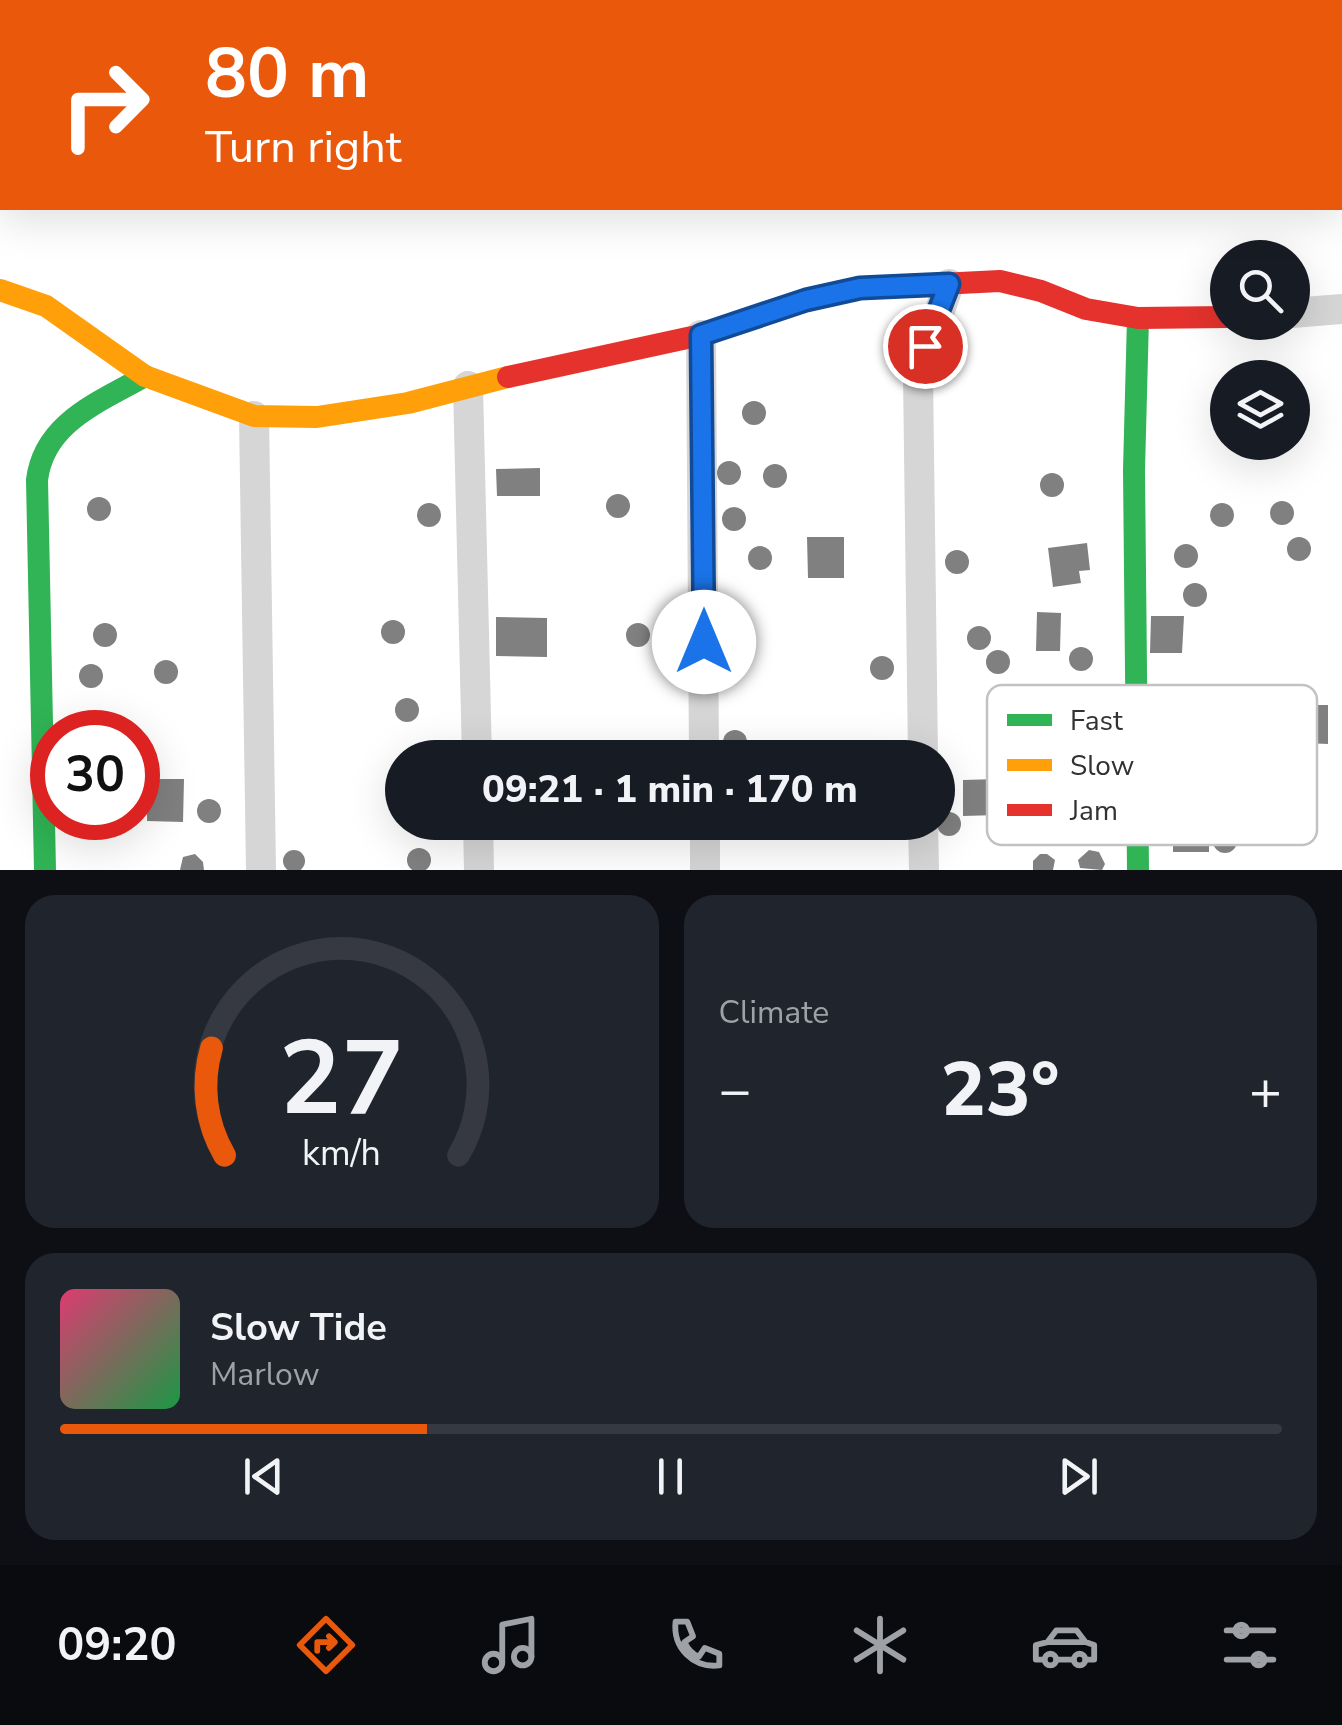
<!DOCTYPE html>
<meta charset="utf-8">
<style>
body{margin:0;font-family:"Nunito Sans",sans-serif;background:#20242c;color:#f1f3f6;height:100vh;display:flex;flex-direction:column;font-size:38px;white-space:nowrap}
*{box-sizing:border-box;margin:0}
p{font-size:32px;color:#9ea1a6}
.icon{flex:none;width:55px;height:55px;fill:none;stroke:currentColor;stroke-width:2;stroke-linecap:round;stroke-linejoin:round}
.map{position:relative;height:870px;overflow:hidden}
.drawer{display:flex;flex-direction:column;gap:25px;padding:25px;background:#0d0f14;flex:1}
.drawer>*{flex:none}
.hud{position:absolute;left:0px;top:0px;width:1342px;height:210px;box-shadow:0 10px 40px #0002;background:#ea580c;color:#fff;overflow:hidden}
.controls{position:absolute;left:1210px;top:240px;display:grid;gap:20px}
.controls a{display:grid;place-items:center;width:100px;height:100px;border-radius:50%;background:#171b24;box-shadow:0 10px 40px #0002;font-size:50px}
.speed{position:absolute;left:30px;top:710px;display:flex;gap:20px;font-size:50px;font-weight:700;text-align:center}
.speed>*{display:grid;place-content:center;width:130px;height:130px;border-radius:50%;background:#171b24;box-shadow:0 10px 40px #0002;line-height:1}
.speed .limit{border:15px solid #d22;background:#fff;color:#111}
.pin{position:absolute;display:grid;place-items:center;width:85px;height:85px;color:#fff;margin:-42px;border:5px solid #fff;border-radius:50%;box-shadow:0 2px 10px #0007}
.me{position:absolute;width:110px;margin:-55px;rotate:0deg;stroke-linejoin:round;filter:drop-shadow(0 0 8px #0008)}
.turn{display:flex;align-items:center;gap:35px;height:210px;padding:0 40px;font-size:45px}
.turn .icon{width:130px;height:130px;stroke-width:2.5}
.turn b{display:block;font-size:70px;line-height:85px}
.big{font-size:75px;font-weight:800;line-height:1.1}
.drawer .tile{flex:1;display:flex;flex-direction:column;justify-content:center;gap:15px;min-width:0;padding:0 35px;border-radius:30px;background:#20242c}
.drawer .dial{align-items:center;gap:0}
.dial svg{height:260px;overflow:visible;fill:none;stroke:#363941;stroke-width:7;stroke-linecap:round;text-anchor:middle}
.dial text{fill:#f1f3f6;stroke:none}
.song{display:flex;align-items:center;gap:30px}
.cover{width:120px;height:120px;border-radius:15px;background:linear-gradient(135deg,hsl(340 70% 55%),hsl(140 70% 35%))}
.played{height:10px;border-radius:5px;background:linear-gradient(90deg,#ea580c 30%,#363941 30%)}
.keys{display:flex;justify-content:space-around;direction:ltr}
.heat{display:flex;justify-content:space-between;align-items:center;font-size:55px;direction:ltr}
.drawer .tiles{flex:1;display:grid;gap:25px;grid-template-columns:1fr 1fr}
.tile:last-child{grid-column:span 2}
.trip{position:absolute;left:385px;top:740px;width:570px;height:100px;border-radius:50px;background:#171b24;box-shadow:0 10px 40px #0002;font-weight:800;line-height:100px;text-align:center}
.menu{display:flex;height:160px;justify-content:space-around;align-items:center;background:#090b0e;color:#9ea1a6}
.menu .icon{width:70px;height:70px}
.menu .on{color:#ea580c}
.menu b{font-size:45px;color:#f1f3f6}
.map>svg:first-child{display:block}
.building{fill:#808080}
.lines{fill:none;stroke-linecap:round;stroke-linejoin:round}
.street{stroke:#d6d6d6;stroke-width:30}
.fast{stroke:#30b455;stroke-width:22}
.slow{stroke:#ff9f0a;stroke-width:22}
.jam{stroke:#e5322d;stroke-width:22}
.route-casing{stroke:#114b97;stroke-width:25}
.route{stroke:#1a73e8;stroke-width:18}
.key{fill:#fff;stroke:#c2c2c2;stroke-width:2.5}
.key-label{font-size:28px;fill:#323232}
</style>
<div class="map">
<svg width="1342" height="870" viewBox="0 0 1342 870">
<rect width="100%" height="100%" fill="#fff"/>
<g class="building">
<circle cx="754" cy="413" r="12"/>
<circle cx="729" cy="473" r="12"/>
<circle cx="775" cy="476" r="12"/>
<path d="M 540,468 L 540,496 L 497,496 L 496,469 Z"/>
<circle cx="1052" cy="485" r="12"/>
<circle cx="618" cy="506" r="12"/>
<circle cx="99" cy="509" r="12"/>
<circle cx="1282" cy="513" r="12"/>
<circle cx="1222" cy="515" r="12"/>
<circle cx="429" cy="515" r="12"/>
<circle cx="734" cy="519" r="12"/>
<circle cx="1299" cy="549" r="12"/>
<path d="M 807,537 L 844,537 L 844,578 L 808,578 Z"/>
<path d="M 1087,543 L 1090,570 L 1079,571 L 1081,583 L 1053,587 L 1048,548 Z"/>
<circle cx="1186" cy="556" r="12"/>
<circle cx="760" cy="558" r="12"/>
<circle cx="957" cy="562" r="12"/>
<circle cx="1195" cy="595" r="12"/>
<path d="M 1037,612 L 1061,613 L 1060,651 L 1036,651 Z"/>
<path d="M 1151,616 L 1184,616 L 1182,653 L 1150,653 Z"/>
<path d="M 496,617 L 547,618 L 547,657 L 496,656 Z"/>
<circle cx="393" cy="632" r="12"/>
<circle cx="638" cy="635" r="12"/>
<circle cx="105" cy="635" r="12"/>
<circle cx="979" cy="638" r="12"/>
<circle cx="1081" cy="659" r="12"/>
<circle cx="998" cy="662" r="12"/>
<circle cx="882" cy="668" r="12"/>
<circle cx="166" cy="672" r="12"/>
<circle cx="91" cy="676" r="12"/>
<circle cx="407" cy="710" r="12"/>
<path d="M 1305,705 L 1328,705 L 1328,744 L 1304,743 Z"/>
<circle cx="735" cy="742" r="12"/>
<path d="M 147,779 L 184,779 L 183,822 L 147,821 Z"/>
<path d="M 998,779 L 998,815 L 963,816 L 963,780 Z"/>
<circle cx="209" cy="811" r="12"/>
<path d="M 1173,805 L 1214,805 L 1214,828 L 1209,828 L 1209,852 L 1173,852 Z"/>
<circle cx="949" cy="824" r="12"/>
<circle cx="1225" cy="841" r="12"/>
<circle cx="419" cy="860" r="12"/>
<circle cx="294" cy="861" r="11"/>
<path d="M 1089,850 L 1099,852 L 1105,864 L 1102,870 L 1080,868 L 1078,860 Z"/>
<path d="M 195,854 L 203,862 L 204,870 L 180,870 L 183,857 Z"/>
<path d="M 1040,854 L 1047,854 L 1055,860 L 1053,870 L 1033,870 L 1033,861 Z"/>
</g>
<g class="lines">
<g class="street">
<path d="M 1292,313 L 1342,309"/>
<path d="M 701,335 L 704,758"/>
<path d="M 468,386 L 477,758"/>
<path d="M 254,416 L 261,870"/>
<path d="M 923,758 L 918,374 L 949,284"/>
<path d="M 478,822 L 479,870"/>
<path d="M 705,822 L 705,870"/>
<path d="M 923,822 L 924,870"/>
</g>
<g class="fast">
<path d="M 1138,318 L 1134,470 L 1138,870"/>
<path d="M 45,870 L 37,480 C 44,422 100,402 145,376"/>
</g>
<path class="slow" d="M 0,290 L 46,306 L 145,376 L 254,416 L 317,417 L 408,403 L 508,377"/>
<path class="jam" d="M 508,377 L 701,335 L 806,300 L 860,288 L 1000,281 L 1041,291 L 1086,309 L 1138,318 L 1228,317"/>
</g>
<g class="lines">
<g class="route-casing">
<path id="route" d="M 704,642 L 701,335 L 806,300 L 860,288 L 949,284 L 925,346"/>
</g>
<use href="#route" class="route"/>
</g>
<rect x="987" y="685" width="330" height="160" rx="15" class="key"/>
<rect x="1007" y="714" width="45" height="12" fill="#30b455"/>
<rect x="1007" y="759" width="45" height="12" fill="#ff9f0a"/>
<rect x="1007" y="804" width="45" height="12" fill="#e5322d"/>
<g class="key-label">
<text x="1070" y="730">Fast</text>
<text x="1070" y="775">Slow</text>
<text x="1070" y="820">Jam</text>
</g>
</svg>
<div class="controls">
<a><svg class="icon" aria-label="search" viewBox="0 0 24 24"><circle cx="10" cy="10" r="6"/><path d="M15 15l6 6"/></svg></a>
<a><svg class="icon" aria-label="layers" viewBox="0 0 24 24"><path d="M12 4l9 5-9 5-9-5zM3 14l9 5 9-5"/></svg></a>
</div>
<div class="speed"><div class="limit">30</div></div>
<div class="pin" style="left:925px;top:346px;background:#d93025"><svg class="icon" aria-label="arrive" viewBox="0 0 24 24"><path d="M6 21V4h12l-3 4 3 4H6"/></svg></div>
<svg class="me" style="left:704px;top:642px" viewBox="-20 -20 40 40"><circle r="19" fill="#fff"/><path d="M0-13L10 11 0 6-10 11z" fill="#1a73e8"/></svg>
<div class="trip">09:21 · 1 min · 170 m</div>
<div class="hud">
<div class="turn"><svg class="icon" aria-label="right" viewBox="0 0 24 24"><path d="M7 20v-9h11M14 6l5 5-5 5"/></svg><div><b>80 m</b>Turn right</div></div>
</div>
</div>
<section class="drawer">
<div class="tiles">
<div class="tile dial"><svg viewBox="0 0 100 80">
<path d="M14 69A42 42 0 1 1 86 69"/>
<path d="M14 69A42 42 0 0 1 10 36" stroke="#ea580c"/>
<text x="50" y="56" font-size="32" font-weight="700">27</text>
<text x="50" y="72" font-size="11">km/h</text>
</svg></div>
<div class="tile"><p>Climate</p>
<div class="heat"><a>−</a><b class="big">23°</b><a>+</a></div>
</div>
<div class="tile">
<div class="song"><i class="cover"></i><div><b>Slow Tide</b><p>Marlow</p></div></div>
<div class="played"></div>
<div class="keys"><svg class="icon" aria-label="previous" viewBox="0 0 24 24"><path d="M18 5L8 12l10 7zM5 5v14"/></svg><svg class="icon" aria-label="pause" viewBox="0 0 24 24"><path d="M8 5v14M16 5v14"/></svg><svg class="icon" aria-label="next" viewBox="0 0 24 24"><path d="M6 5l10 7-10 7zM19 5v14"/></svg></div>
</div>
</div>
</section>
<nav class="menu">
<b>09:20</b>
<svg class="icon on" aria-label="directions" viewBox="0 0 24 24"><path d="M12 3l9 9-9 9-9-9zM9 14v-3h6M13 9l2 2-2 2"/></svg>
<svg class="icon" aria-label="music" viewBox="0 0 24 24"><path d="M9 18V5l10-2v13"/><circle cx="6" cy="18" r="3"/><circle cx="16" cy="16" r="3"/></svg>
<svg class="icon" aria-label="phone" viewBox="0 0 24 24"><path d="M5 4h4l2 5-3 2q2 4 5 5l2-3 5 2v4C11 20 4 13 5 4z"/></svg>
<svg class="icon" aria-label="climate" viewBox="0 0 24 24"><path d="M12 3v18M4 7l16 10M4 17L20 7"/></svg>
<svg class="icon" aria-label="car" viewBox="0 0 24 24"><path d="M5 17H2v-5l4-1 3-4h7l3 4 3 1v5h-3M9 17h6M6 11h13"/><circle cx="7" cy="17" r="2"/><circle cx="17" cy="17" r="2"/></svg>
<svg class="icon" aria-label="filters" viewBox="0 0 24 24"><path d="M4 7h16M4 17h16"/><circle cx="9" cy="7" r="2"/><circle cx="15" cy="17" r="2"/></svg>
</nav>
